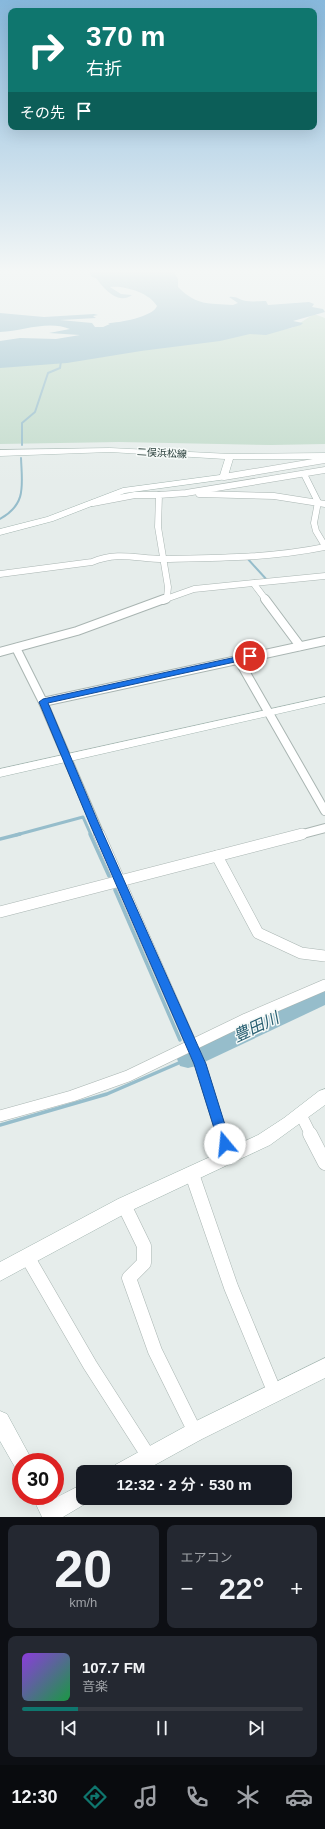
<!DOCTYPE html>
<html lang="ja">
<meta charset="utf-8">
<style>
body{margin:0;font-family:Arial,"Noto Sans JP",sans-serif;background:#242831;color:#f1f3f6;height:100vh;display:flex;flex-direction:column;font-size:15px;white-space:nowrap}
*{box-sizing:border-box;margin:0}
p{font-size:13px;color:#9ea1a6}
.icon{flex:none;width:22px;height:22px;fill:none;stroke:currentColor;stroke-width:2;stroke-linecap:round;stroke-linejoin:round}
.map{position:relative;height:1517px;overflow:hidden}
.details{display:flex;flex-direction:column;gap:8px;padding:8px;background:#0d0f14;flex:1}
.details>*{flex:none}
.top-card{position:absolute;left:8px;top:8px;width:309px;height:122px;border-radius:8px;box-shadow:0 4px 16px #0002;background:#0f766e;color:#fff;overflow:hidden}
.speed{position:absolute;left:12px;top:1453px;display:flex;gap:8px;font-size:20px;font-weight:700;text-align:center}
.speed>*{display:grid;place-content:center;width:52px;height:52px;border-radius:50%;background:#171b24;box-shadow:0 4px 16px #0002;line-height:1}
.speed .limit{border:6px solid #d22;background:#fff;color:#111}
.pin{position:absolute;display:grid;place-items:center;width:34px;height:34px;color:#fff;margin:-17px;border:2px solid #fff;border-radius:50%;box-shadow:0 1px 4px #0007}
.me{position:absolute;width:44px;margin:-22px;rotate:343deg;stroke-linejoin:round;filter:drop-shadow(0 0 3px #0008)}
.turn{display:flex;align-items:center;gap:14px;height:84px;padding:0 12px;font-size:18px}
.turn .icon{width:52px;height:52px;stroke-width:2.5}
.turn b{display:block;font-size:28px;line-height:34px}
.then{display:flex;align-items:center;height:38px;padding:0 12px;background:#0003;gap:8px;font-size:15px}
.big{font-size:30px;font-weight:600;line-height:1.1}
.details .widget{flex:1;display:flex;flex-direction:column;justify-content:center;gap:6px;min-width:0;padding:0 14px;border-radius:8px;background:#242831}
.details .dial{align-items:center;gap:0}
.dial b{font-size:52px;line-height:1}
.song{display:flex;align-items:center;gap:12px}
.cover{width:48px;height:48px;border-radius:6px;background:linear-gradient(135deg,hsl(270 70% 55%),hsl(140 70% 35%))}
.played{height:4px;border-radius:2px;background:linear-gradient(90deg,#0f766e 20%,#363941 20%)}
.keys{display:flex;justify-content:space-around;direction:ltr}
.heat{display:flex;justify-content:space-between;align-items:center;font-size:22px;direction:ltr}
.details .tiles{flex:1;display:grid;gap:8px;grid-template-columns:1fr 1fr}
.widget:last-child{grid-column:span 2}
.trip{position:absolute;left:76px;top:1465px;width:216px;height:40px;border-radius:8px;background:#171b24;box-shadow:0 4px 16px #0002;font-weight:600;line-height:40px;text-align:center}
.tab-bar{display:flex;height:64px;justify-content:space-around;align-items:center;background:#090b0e;color:#9ea1a6}
.tab-bar .icon{width:28px;height:28px}
.tab-bar .on{color:#0f766e}
.tab-bar b{font-size:18px;color:#f1f3f6}
.map>svg:first-child{display:block}
.green{fill:#c2dbcb}
.water{fill:#96bdcb}
.lines{fill:none;stroke-linecap:round;stroke-linejoin:round}
.stream-far2{stroke:#96bdcb;stroke-width:2}
.stream-far1{stroke:#96bdcb;stroke-width:3}
.stream{stroke:#96bdcb;stroke-width:3.5}
.river{fill:#96bdcb;fill-rule:evenodd}
.street-far3-casing{stroke:#a9b5b2;stroke-width:7}
.street-far2-casing{stroke:#a9b5b2;stroke-width:10}
.street-far1-casing{stroke:#a9b5b2;stroke-width:12}
.street-casing{stroke:#a9b5b2;stroke-width:15}
.secondary-casing{stroke:#a3b5b0;stroke-width:1}
.street-far3{stroke:#fff;stroke-width:6}
.street-far2{stroke:#fff;stroke-width:8}
.street-far1{stroke:#fff;stroke-width:11}
.street{stroke:#fff;stroke-width:14}
.secondary{fill:#fff;fill-rule:evenodd}
.route{fill:#1a73e8;stroke:#114b97}
.labels{text-anchor:middle;dominant-baseline:central;stroke-width:3;stroke-linejoin:round;paint-order:stroke}
.far-street-label{font-size:10px;fill:#273d39;stroke:#f6faf8}
.near-water-label{font-size:16px;font-style:italic;fill:#285f72;stroke:#f6faf8}
</style>
<div class="map">
<svg width="325" height="1517" viewBox="0 0 325 1517">
<rect width="100%" height="100%" fill="#e6edeb"/>
<path class="green" d="M 314,314 L 325,318 L 325,444 L 271,445 L 119,442 L 0,444 L 0,367 L 292,328 Z"/>
<path class="water" d="M 89,272 L 174,272 L 178,279 L 178,287 C 197,306 208,303 233,305 L 238,303 L 229,297 C 237,296 239,300 246,301 C 252,302 260,301 266,301 L 268,305 L 309,302 L 314,304 L 312,307 L 323,309 L 325,312 L 293,321 L 303,323 L 301,325 L 266,335 L 250,334 L 220,341 L 141,351 L 67,363 L 0,368 L 0,341 L 20,338 L 56,339 L 80,335 L 49,333 L 70,329 C 48,320 23,331 0,332 L 0,313 L 44,317 L 94,314 L 98,315 L 93,316 L 96,318 L 60,320 L 92,323 L 95,327 L 103,327 L 110,324 L 108,323 C 118,323 153,317 157,306 C 150,293 124,285 110,287 L 121,294 L 132,295 C 118,305 104,289 96,278 L 92,277 Z"/>
<g class="lines">
<g class="stream-far2">
<path d="M 22,445 L 22,423 L 35,412 L 48,373 L 60,368 L 61,361"/>
<path d="M 0,519 C 27,504 22,485 21,458"/>
<path d="M 247,558 L 267,580"/>
</g>
<path class="stream-far1" d="M 16,835 L 83,817 L 91,835"/>
<g class="stream">
<path d="M 90,834 L 109,876"/>
<path d="M 0,839 L 20,834"/>
<path d="M 115,890 L 180,1040"/>
<path d="M 0,1125 L 107,1094 L 188,1059 L 186,1054"/>
</g>
<path class="river" d="M 325,986 L 325,1005 L 196,1066 L 188,1068 L 180,1066 L 177,1059 L 180,1052 Z"/>
<g class="street-far3-casing">
<g id="street-far3">
<path d="M 304,474 L 318,502 L 314,523 L 316,531 L 325,546"/>
<path d="M 224,477 L 325,460"/>
<path d="M 199,494 L 274,496 L 325,504"/>
<path d="M 93,503 L 135,495 L 159,495"/>
<path d="M 0,574 L 92,562 C 119,551 137,559 164,559 C 218,558 272,558 325,547"/>
<path d="M 254,584 L 266,600"/>
<path d="M 163,600 L 194,589 L 325,576"/>
<path d="M 163,600 L 167,597 L 168,587 L 158,527 L 159,495 L 186,493 L 325,470"/>
</g>
</g>
<g class="street-far2-casing">
<g id="street-far2">
<path d="M 265,599 L 300,646"/>
<path d="M 163,600 L 166,599"/>
<path d="M 16,648 L 43,702 L 325,641"/>
<path d="M 0,652 L 77,631 L 164,599"/>
<path d="M 238,659 L 325,811"/>
<path d="M 43,702 L 100,835"/>
<path d="M 299,835 L 325,828"/>
</g>
</g>
<g class="street-far1-casing">
<g id="street-far1">
<path d="M 99,834 L 200,1064 L 222,1135"/>
<path d="M 217,856 L 258,933 L 301,953 L 325,956"/>
<path d="M 0,912 L 302,834"/>
<path d="M 301,1115 L 311,1135"/>
<path d="M 0,1116 L 72,1096 L 128,1076 L 246,1019 L 325,985"/>
</g>
</g>
<g class="street-casing">
<g id="street">
<path d="M 222,1134 L 229,1157"/>
<path d="M 310,1134 L 325,1163"/>
<path d="M 192,1174 L 231,1287 L 275,1393"/>
<path d="M 124,1205 L 144,1246 L 144,1263 L 129,1278 L 155,1351 L 195,1432"/>
<path d="M 28,1258 L 90,1365 L 149,1457"/>
</g>
</g>
<g class="secondary-casing">
<g id="secondary">
<path d="M 110,448 L 230,454 L 325,453 L 325,459 L 233,459 L 227,479 L 125,493 L 53,521 L 0,535 L 0,529 L 47,517 L 123,488 L 220,475 L 225,459 L 110,452 L 0,456 L 0,450 Z"/>
<path d="M 325,697 L 325,703 L 0,777 L 0,769 Z"/>
<path d="M 325,1089 L 325,1105 L 270,1145 L 130,1211 L 0,1281 L 0,1262 L 118,1199 L 258,1135 L 284,1118 L 319,1091 Z"/>
<path d="M 325,1358 L 325,1378 L 202,1439 L 142,1472 L 112,1472 L 115,1465 L 188,1425 Z"/>
<path d="M 0,1411 L 7,1414 L 33,1462 L 21,1462 L 21,1471 L 16,1469 L 0,1441 Z"/>
<path d="M 83,1484 L 83,1498 L 92,1498 L 90,1501 L 63,1517 L 42,1517 L 32,1496 L 54,1496 L 55,1498 Z"/>
</g>
</g>
<use href="#street-far3" class="street-far3"/>
<use href="#street-far2" class="street-far2"/>
<use href="#street-far1" class="street-far1"/>
<use href="#street" class="street"/>
<use href="#secondary" class="secondary"/>
</g>
<linearGradient id="sky" x2="0" y2="1"><stop stop-color="#87b8dc"/><stop offset="0.56" stop-color="#f4f7f6"/><stop offset="1" stop-color="#f4f7f6" stop-opacity="0"/></linearGradient>
<rect width="325" height="484" fill="url(#sky)"/>
<path class="route" d="M 250,654 L 253,655 L 253,658 L 48,703 L 98,822 L 206,1064 L 231,1144 L 229,1148 L 225,1150 L 220,1148 L 219,1144 L 194,1064 L 89,822 L 39,702 L 43,699 Z"/>
<g class="labels">
<g class="far-street-label">
<text transform="translate(162 453) rotate(3)">二俣浜松線</text>
</g>
<g class="near-water-label">
<text transform="translate(256 1027) rotate(-25)">豊田川</text>
</g>
</g>
</svg>
<div class="speed"><div class="limit">30</div></div>
<div class="pin" style="left:250px;top:656px;background:#d93025"><svg class="icon" aria-label="arrive" viewBox="0 0 24 24"><path d="M6 21V4h12l-3 4 3 4H6"/></svg></div>
<svg class="me" style="left:225px;top:1144px" viewBox="-20 -20 40 40"><circle r="19" fill="#fff"/><path d="M0-13L10 11 0 6-10 11z" fill="#1a73e8"/></svg>
<div class="trip">12:32 · 2 分 · 530 m</div>
<div class="top-card">
<div class="turn"><svg class="icon" aria-label="right" viewBox="0 0 24 24"><path d="M7 20v-9h11M14 6l5 5-5 5"/></svg><div><b>370 m</b>右折</div></div>
<div class="then">その先<svg class="icon" aria-label="arrive" viewBox="0 0 24 24"><path d="M6 21V4h12l-3 4 3 4H6"/></svg></div>
</div>
</div>
<section class="details">
<div class="tiles">
<div class="widget dial"><b>20</b><p>km/h</p></div>
<div class="widget"><p>エアコン</p>
<div class="heat"><a>−</a><b class="big">22°</b><a>+</a></div>
</div>
<div class="widget">
<div class="song"><i class="cover"></i><div><b>107.7 FM</b><p>音楽</p></div></div>
<div class="played"></div>
<div class="keys"><svg class="icon" aria-label="previous" viewBox="0 0 24 24"><path d="M18 5L8 12l10 7zM5 5v14"/></svg><svg class="icon" aria-label="pause" viewBox="0 0 24 24"><path d="M8 5v14M16 5v14"/></svg><svg class="icon" aria-label="next" viewBox="0 0 24 24"><path d="M6 5l10 7-10 7zM19 5v14"/></svg></div>
</div>
</div>
</section>
<nav class="tab-bar">
<b>12:30</b>
<svg class="icon on" aria-label="directions" viewBox="0 0 24 24"><path d="M12 3l9 9-9 9-9-9zM9 14v-3h6M13 9l2 2-2 2"/></svg>
<svg class="icon" aria-label="music" viewBox="0 0 24 24"><path d="M9 18V5l10-2v13"/><circle cx="6" cy="18" r="3"/><circle cx="16" cy="16" r="3"/></svg>
<svg class="icon" aria-label="phone" viewBox="0 0 24 24"><path d="M5 4h4l2 5-3 2q2 4 5 5l2-3 5 2v4C11 20 4 13 5 4z"/></svg>
<svg class="icon" aria-label="climate" viewBox="0 0 24 24"><path d="M12 3v18M4 7l16 10M4 17L20 7"/></svg>
<svg class="icon" aria-label="car" viewBox="0 0 24 24"><path d="M5 17H2v-5l4-1 3-4h7l3 4 3 1v5h-3M9 17h6M6 11h13"/><circle cx="7" cy="17" r="2"/><circle cx="17" cy="17" r="2"/></svg>
</nav>
